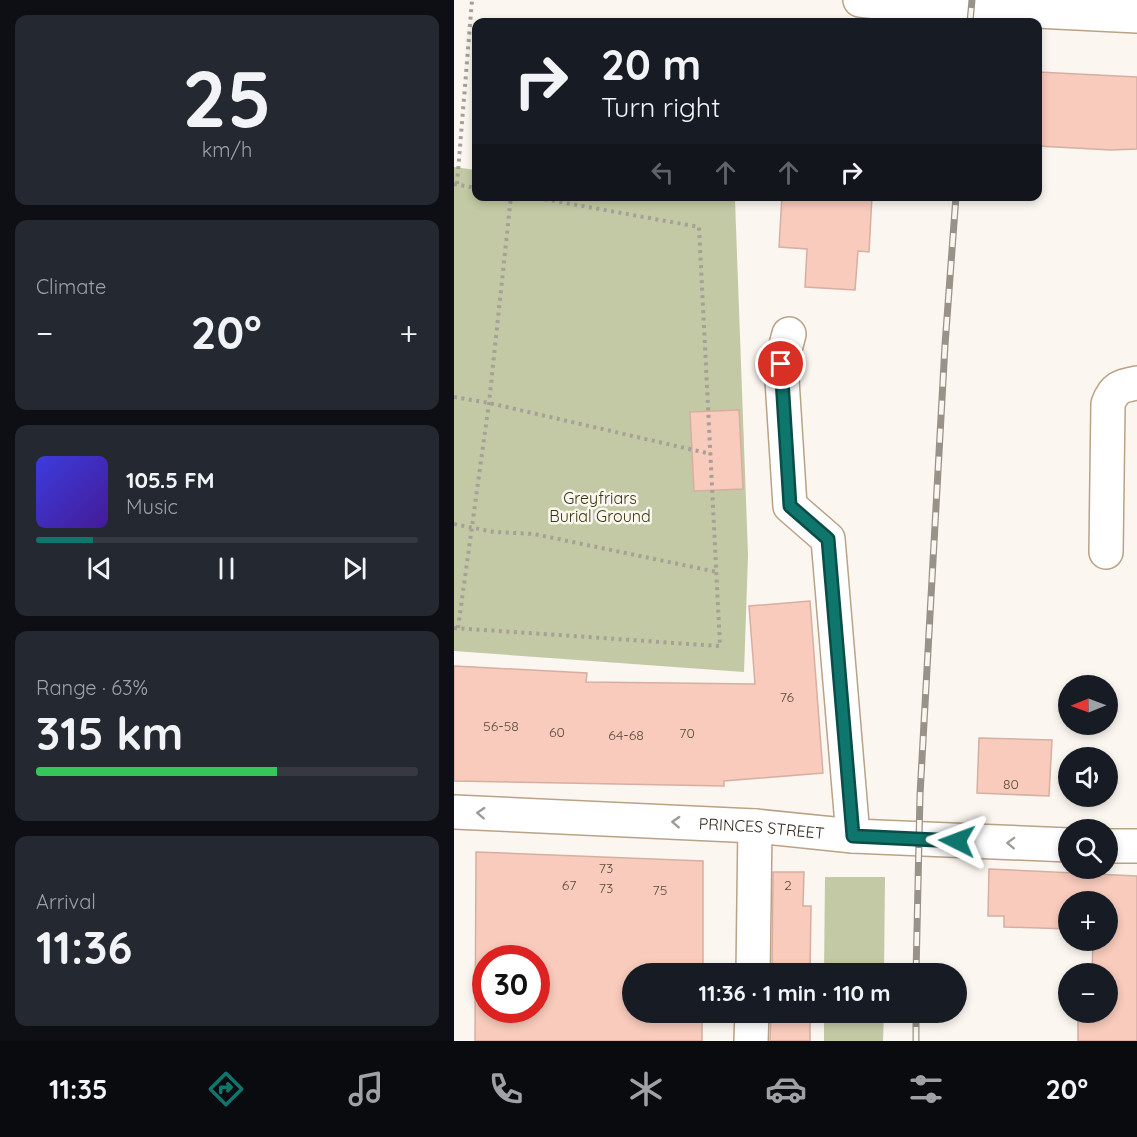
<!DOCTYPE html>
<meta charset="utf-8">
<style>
body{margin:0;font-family:Quicksand,sans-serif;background:#242831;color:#f1f3f6;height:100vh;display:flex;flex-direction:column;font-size:22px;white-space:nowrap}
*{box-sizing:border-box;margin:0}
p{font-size:20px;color:#9ea1a6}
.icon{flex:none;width:33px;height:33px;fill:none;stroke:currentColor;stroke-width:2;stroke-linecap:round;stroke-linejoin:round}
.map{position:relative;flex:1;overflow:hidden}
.details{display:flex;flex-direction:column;gap:15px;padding:15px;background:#0d0f14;width:454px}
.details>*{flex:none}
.top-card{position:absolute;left:18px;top:18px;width:570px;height:183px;border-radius:12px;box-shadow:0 3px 9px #0003;background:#171b24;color:#f1f3f6;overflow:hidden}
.needle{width:39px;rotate:269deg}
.buttons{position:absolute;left:604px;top:675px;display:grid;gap:12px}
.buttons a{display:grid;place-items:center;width:60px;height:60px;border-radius:50%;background:#171b24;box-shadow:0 3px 9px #0003;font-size:30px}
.speed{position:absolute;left:18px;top:945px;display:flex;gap:12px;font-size:30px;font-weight:700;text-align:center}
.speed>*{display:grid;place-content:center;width:78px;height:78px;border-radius:50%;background:#171b24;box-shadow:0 3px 9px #0003;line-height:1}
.speed .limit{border:9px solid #d22;background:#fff;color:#111}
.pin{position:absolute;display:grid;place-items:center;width:51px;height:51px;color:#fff;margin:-26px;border:3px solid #fff;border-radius:50%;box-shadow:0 2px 6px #0007}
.me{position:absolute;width:66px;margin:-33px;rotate:273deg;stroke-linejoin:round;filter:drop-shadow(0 0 4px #0008)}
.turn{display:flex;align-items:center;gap:21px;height:126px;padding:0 30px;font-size:27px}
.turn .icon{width:78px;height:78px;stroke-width:2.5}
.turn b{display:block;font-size:42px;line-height:51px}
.lanes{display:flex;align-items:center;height:57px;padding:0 30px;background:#0003;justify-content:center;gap:30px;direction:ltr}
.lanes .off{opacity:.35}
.big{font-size:45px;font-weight:700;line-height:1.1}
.details .tile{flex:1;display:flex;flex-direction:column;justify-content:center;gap:9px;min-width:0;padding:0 21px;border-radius:12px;background:#242831}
.details .dial{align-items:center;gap:0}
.dial b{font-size:78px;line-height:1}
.song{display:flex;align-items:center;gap:18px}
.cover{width:72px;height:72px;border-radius:9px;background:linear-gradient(135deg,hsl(240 70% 55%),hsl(260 70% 35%))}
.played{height:6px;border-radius:3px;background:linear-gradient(90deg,#0f766e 15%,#363941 15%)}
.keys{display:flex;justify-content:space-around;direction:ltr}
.heat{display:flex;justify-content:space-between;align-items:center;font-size:33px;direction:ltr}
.charge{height:9px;border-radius:4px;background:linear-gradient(90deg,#34c759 63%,#363941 0)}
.trip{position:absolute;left:168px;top:963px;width:345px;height:60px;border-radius:30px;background:#171b24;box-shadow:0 3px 9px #0003;font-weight:700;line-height:60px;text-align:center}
.dock{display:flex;height:96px;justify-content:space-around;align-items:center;background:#090b0e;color:#9ea1a6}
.dock .icon{width:42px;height:42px}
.dock .on{color:#0f766e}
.dock b{font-size:27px;color:#f1f3f6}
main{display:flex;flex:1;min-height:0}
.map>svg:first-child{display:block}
.green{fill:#c3c9a4}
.building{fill:#f8cbbc;stroke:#d6afa2;stroke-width:1.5;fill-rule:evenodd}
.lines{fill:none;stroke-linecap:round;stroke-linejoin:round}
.minor-casing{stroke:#baa286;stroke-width:36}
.major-casing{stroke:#baa286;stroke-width:36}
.path{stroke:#a7a098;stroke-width:4;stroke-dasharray:3 4.5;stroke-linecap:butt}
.minor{stroke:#fff;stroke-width:33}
.major{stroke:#fff;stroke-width:33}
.rail-casing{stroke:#999289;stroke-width:7}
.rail{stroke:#fbf6f0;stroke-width:4.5;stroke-dasharray:14;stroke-linecap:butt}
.oneway{stroke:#9e9a95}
.route-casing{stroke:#0a4d48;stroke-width:15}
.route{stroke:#0f766e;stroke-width:10}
.labels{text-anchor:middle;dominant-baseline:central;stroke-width:5;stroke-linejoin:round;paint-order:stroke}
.number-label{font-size:14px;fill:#5c4a3e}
.park-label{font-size:16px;fill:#373b0b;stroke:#fbf6f0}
.street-label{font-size:16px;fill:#281f14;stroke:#fbf6f0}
</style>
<main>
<section class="details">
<div class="tile dial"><b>25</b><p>km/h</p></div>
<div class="tile"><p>Climate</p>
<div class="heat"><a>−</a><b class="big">20°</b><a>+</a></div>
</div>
<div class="tile">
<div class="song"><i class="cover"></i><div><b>105.5 FM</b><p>Music</p></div></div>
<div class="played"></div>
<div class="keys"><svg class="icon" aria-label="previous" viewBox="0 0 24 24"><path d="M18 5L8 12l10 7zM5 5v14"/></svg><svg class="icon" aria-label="pause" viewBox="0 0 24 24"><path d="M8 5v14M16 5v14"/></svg><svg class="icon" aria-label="next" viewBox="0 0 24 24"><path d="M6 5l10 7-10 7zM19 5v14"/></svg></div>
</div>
<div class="tile"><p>Range · 63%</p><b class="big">315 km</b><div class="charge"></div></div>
<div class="tile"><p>Arrival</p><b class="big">11:36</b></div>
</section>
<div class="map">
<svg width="683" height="1041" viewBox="0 0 683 1041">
<rect width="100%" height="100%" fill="#fbf6f0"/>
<g class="green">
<path d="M 0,167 L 22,170 L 22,196 L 248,196 L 281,200 L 294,555 L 290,672 L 0,651 Z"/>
<path d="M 371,877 L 431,877 L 430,973 L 370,973 Z"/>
<path d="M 370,1013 L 430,1013 L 429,1041 L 370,1041 Z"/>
</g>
<g class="building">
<path d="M 584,72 L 683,77 L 683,149 L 657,150 L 584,146 Z"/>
<path d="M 328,196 L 418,196 L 415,252 L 404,251 L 401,290 L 351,287 L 353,249 L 325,247 Z"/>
<path d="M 285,410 L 289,489 L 240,491 L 236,412 Z"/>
<path d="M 356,601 L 369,773 L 270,781 L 270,786 L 0,781 L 0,666 L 133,673 L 132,682 L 301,684 L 295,606 Z"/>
<path d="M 525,738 L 598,740 L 595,796 L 523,793 Z"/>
<path d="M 22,852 L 249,861 L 249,974 L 178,974 L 178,1012 L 248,1012 L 248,1041 L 21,1041 ZM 32,958 L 82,958 L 82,1010 L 32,1010 Z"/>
<path d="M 535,869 L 683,876 L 683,1041 L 624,1041 L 624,1012 L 654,1012 L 654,974 L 638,974 L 639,940 L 654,940 L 654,902 L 615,902 L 615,929 L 550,927 L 550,916 L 534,916 Z"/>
<path d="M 319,872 L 350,872 L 349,906 L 357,906 L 356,974 L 318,974 Z"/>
<path d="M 317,1012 L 356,1012 L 356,1041 L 316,1041 Z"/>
</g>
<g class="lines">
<g class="minor-casing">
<g id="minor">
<path d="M 335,334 L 327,364 L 336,506 L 374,539 L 399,836"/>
<path d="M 652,552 L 654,404 C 660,388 666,386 683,383"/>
<path id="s1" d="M 0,812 L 301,826 L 399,836 L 615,845"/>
<path d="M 654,846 L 683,846"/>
<path d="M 299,974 L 301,826"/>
<path d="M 297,1041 L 298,1012"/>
</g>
</g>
<g class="major-casing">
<path id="major" d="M 406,0 L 441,4 L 683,16"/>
</g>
<g class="path">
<path d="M 0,184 L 22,188"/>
<path d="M 3,184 L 18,0"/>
<path d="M 0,397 L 35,403 L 257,454"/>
<path d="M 0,524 L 40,532 L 80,534 L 263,572"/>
<path d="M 0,628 L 266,646 L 245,227 L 73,196"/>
<path d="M 4,628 L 35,403 L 57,196"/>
</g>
<use href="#minor" class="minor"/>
<use href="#major" class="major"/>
<g class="rail-casing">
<g id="rail">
<path d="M 516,22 L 518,0"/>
<path d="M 462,974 L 466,795 L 491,345 L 502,196"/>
<path d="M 462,1041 L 462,1012"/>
</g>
</g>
<use href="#rail" class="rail"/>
</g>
<defs><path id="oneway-chevron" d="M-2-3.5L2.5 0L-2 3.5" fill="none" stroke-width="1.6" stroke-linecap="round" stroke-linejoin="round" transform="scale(1.5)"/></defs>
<g class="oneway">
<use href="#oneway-chevron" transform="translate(27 813) rotate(-177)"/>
<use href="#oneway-chevron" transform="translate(222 822) rotate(-177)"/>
<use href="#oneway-chevron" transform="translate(557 843) rotate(-178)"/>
</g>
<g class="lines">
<g class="route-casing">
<path id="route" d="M 327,364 L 336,506 L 374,539 L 399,836 L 503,841"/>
</g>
<use href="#route" class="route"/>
</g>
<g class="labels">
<g class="number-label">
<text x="333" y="697">76</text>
<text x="47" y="726">56-58</text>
<text x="103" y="732">60</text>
<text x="233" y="733">70</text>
<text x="172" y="735">64-68</text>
<text x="557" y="784">80</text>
<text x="152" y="868">73</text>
<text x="115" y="885">67</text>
<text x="334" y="885">2</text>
<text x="152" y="888">73</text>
<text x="206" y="890">75</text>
</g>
<g class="park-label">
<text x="146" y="498">Greyfriars<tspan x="146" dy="18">Burial Ground</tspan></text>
</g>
<g class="street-label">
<text stroke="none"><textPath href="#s1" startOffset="308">PRINCES STREET</textPath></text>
</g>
</g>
</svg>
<div class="buttons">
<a><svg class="needle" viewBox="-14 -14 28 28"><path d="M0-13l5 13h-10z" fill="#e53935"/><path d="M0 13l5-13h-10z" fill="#9ea1a6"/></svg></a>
<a><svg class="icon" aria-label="sound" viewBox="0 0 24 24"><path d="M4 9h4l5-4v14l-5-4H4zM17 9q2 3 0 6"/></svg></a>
<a><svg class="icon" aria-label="search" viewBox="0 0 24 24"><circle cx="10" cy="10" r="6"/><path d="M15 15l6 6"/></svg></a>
<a>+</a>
<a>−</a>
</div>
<div class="speed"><div class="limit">30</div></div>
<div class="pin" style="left:327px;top:364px;background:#d93025"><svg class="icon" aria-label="arrive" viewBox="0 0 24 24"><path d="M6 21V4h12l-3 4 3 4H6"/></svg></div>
<svg class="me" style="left:503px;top:841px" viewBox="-20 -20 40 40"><path d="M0-17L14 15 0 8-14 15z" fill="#0f766e" stroke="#fff" stroke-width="4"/></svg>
<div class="trip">11:36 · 1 min · 110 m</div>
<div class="top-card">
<div class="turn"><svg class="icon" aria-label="right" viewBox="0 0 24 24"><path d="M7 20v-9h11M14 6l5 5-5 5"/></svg><div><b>20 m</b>Turn right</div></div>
<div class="lanes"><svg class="icon off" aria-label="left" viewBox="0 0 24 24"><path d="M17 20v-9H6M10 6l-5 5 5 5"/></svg><svg class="icon off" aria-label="ahead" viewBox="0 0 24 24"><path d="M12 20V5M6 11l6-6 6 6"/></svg><svg class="icon off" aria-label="ahead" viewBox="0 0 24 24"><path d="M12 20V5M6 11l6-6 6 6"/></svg><svg class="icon" aria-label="right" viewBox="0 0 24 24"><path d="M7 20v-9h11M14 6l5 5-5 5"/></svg></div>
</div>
</div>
</main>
<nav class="dock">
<b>11:35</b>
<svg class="icon on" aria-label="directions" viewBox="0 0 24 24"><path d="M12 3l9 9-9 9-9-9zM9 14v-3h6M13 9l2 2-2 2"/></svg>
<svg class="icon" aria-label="music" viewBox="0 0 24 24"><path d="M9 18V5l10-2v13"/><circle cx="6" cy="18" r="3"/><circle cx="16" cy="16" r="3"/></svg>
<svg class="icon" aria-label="phone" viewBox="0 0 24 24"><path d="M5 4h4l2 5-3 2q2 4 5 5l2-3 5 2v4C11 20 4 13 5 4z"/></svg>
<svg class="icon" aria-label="climate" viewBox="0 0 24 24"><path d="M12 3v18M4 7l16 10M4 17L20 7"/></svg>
<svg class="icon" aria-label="car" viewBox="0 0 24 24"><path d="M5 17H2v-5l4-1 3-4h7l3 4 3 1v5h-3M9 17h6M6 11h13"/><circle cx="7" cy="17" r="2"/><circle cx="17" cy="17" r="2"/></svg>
<svg class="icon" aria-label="filters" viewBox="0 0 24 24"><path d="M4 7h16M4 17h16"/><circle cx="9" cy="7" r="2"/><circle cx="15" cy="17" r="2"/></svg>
<b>20°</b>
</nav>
